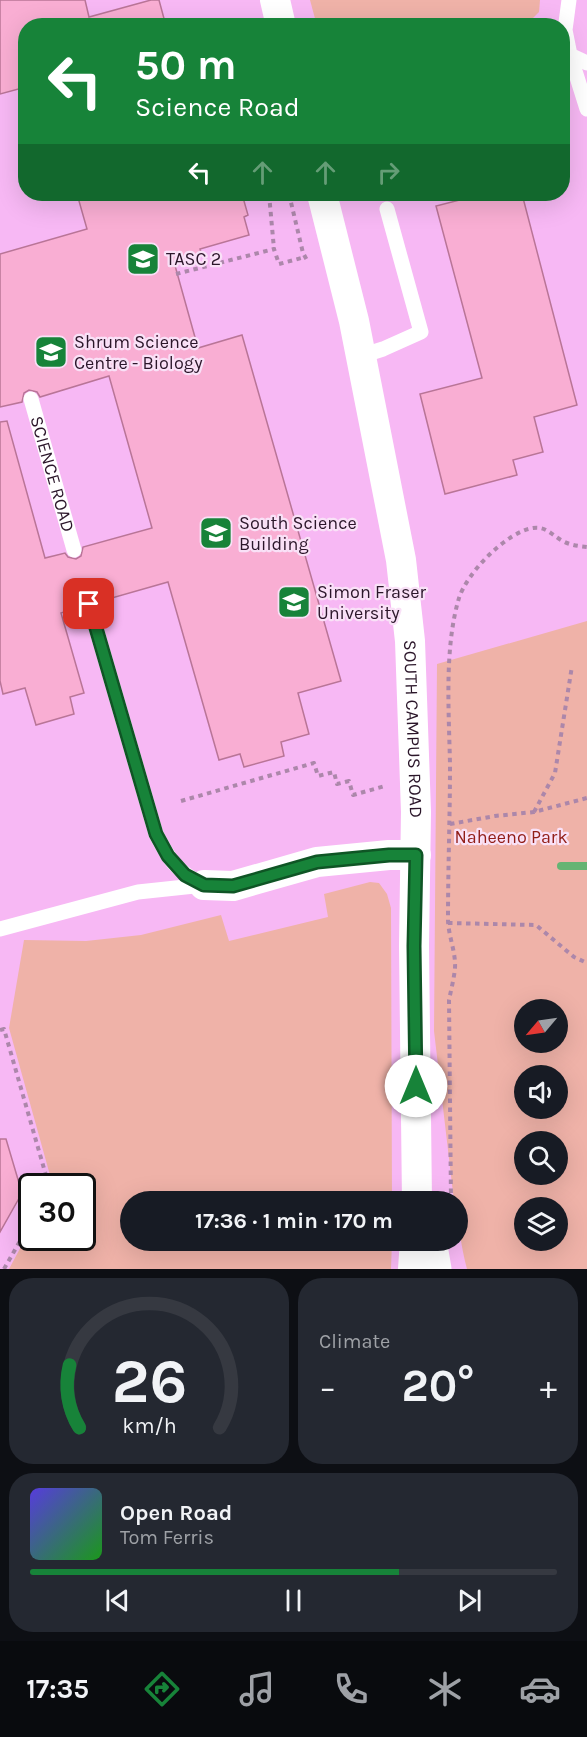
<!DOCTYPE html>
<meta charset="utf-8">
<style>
body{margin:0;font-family:Karla,sans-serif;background:#242831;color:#f1f3f6;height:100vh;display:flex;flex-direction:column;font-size:22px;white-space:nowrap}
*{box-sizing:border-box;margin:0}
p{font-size:20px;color:#9ea1a6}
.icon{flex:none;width:33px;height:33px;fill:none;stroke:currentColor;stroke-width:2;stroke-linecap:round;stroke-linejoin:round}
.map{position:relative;height:1269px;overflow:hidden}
.side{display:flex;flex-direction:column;gap:9px;padding:9px;background:#0d0f14;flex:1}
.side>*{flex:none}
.guide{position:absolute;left:18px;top:18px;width:552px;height:183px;border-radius:24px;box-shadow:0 6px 24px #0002;background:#178339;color:#fff;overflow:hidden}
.needle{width:39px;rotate:241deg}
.controls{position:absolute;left:514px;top:999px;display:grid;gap:12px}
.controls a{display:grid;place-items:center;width:54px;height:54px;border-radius:50%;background:#171b24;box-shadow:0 6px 24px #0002;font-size:30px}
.speed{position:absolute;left:18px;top:1173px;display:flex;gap:12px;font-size:30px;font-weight:700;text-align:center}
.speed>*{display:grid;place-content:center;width:78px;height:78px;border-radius:50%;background:#171b24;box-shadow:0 6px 24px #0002;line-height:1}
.speed .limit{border:3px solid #111;border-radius:9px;background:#fff;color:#111}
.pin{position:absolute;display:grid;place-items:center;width:51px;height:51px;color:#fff;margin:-26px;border-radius:12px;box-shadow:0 3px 9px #0006}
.me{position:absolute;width:66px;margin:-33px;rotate:0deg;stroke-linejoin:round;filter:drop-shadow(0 0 4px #0008)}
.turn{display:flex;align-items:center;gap:21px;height:126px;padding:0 18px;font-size:27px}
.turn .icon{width:78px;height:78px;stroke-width:2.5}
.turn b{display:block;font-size:42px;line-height:51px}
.lanes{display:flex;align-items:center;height:57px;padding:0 18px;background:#0003;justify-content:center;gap:30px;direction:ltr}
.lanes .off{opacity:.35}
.big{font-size:45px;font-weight:700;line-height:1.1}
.side .card{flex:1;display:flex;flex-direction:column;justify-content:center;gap:9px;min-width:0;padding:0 21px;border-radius:24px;background:#242831}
.side .dial{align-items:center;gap:0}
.dial svg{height:156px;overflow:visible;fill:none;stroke:#363941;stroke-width:7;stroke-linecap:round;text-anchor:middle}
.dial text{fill:#f1f3f6;stroke:none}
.song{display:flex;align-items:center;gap:18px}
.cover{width:72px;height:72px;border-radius:9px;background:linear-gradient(135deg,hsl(250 70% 55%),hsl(120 70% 35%))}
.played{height:6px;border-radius:3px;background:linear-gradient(90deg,#178339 70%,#363941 70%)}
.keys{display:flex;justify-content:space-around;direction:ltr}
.heat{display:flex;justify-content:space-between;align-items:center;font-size:33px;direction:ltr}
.side .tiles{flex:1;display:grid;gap:9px;grid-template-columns:1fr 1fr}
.card:last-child{grid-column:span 2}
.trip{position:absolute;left:120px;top:1191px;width:348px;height:60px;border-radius:30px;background:#171b24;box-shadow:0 6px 24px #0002;font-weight:700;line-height:60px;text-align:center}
.tab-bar{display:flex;height:96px;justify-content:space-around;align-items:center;background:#090b0e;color:#9ea1a6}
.tab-bar .icon{width:42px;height:42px}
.tab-bar .on{color:#178339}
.tab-bar b{font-size:27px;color:#f1f3f6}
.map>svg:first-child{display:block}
.built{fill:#f7b8f4;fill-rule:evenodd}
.green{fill:#efb2a8;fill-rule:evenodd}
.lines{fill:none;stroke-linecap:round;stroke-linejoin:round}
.stream{stroke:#65b473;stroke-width:8}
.building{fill:#f9aed3;stroke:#b97597;stroke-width:1.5}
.path{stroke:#ac87aa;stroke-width:4;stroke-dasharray:4.5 4.5;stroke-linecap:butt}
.service{stroke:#fff;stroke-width:15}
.minor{stroke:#fff;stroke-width:30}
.tertiary{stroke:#fff;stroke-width:33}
.route-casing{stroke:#0f5525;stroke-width:15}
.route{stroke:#178339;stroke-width:10}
.labels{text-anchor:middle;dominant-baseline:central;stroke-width:4.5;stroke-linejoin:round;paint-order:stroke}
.poi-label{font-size:18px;fill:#2b162a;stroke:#f9e1f7;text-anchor:start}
.street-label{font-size:18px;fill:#2b162a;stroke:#f9e1f7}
.park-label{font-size:18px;fill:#911d17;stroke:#f9e1f7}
</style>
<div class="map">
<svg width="587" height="1269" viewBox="0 0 587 1269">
<rect width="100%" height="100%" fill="#f9cbf6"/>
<path class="built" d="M 0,0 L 587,0 L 587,1269 L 0,1269 ZM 26,26 L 562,26 L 562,194 L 26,194 ZM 525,1010 L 558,1010 L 558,1042 L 525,1042 ZM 525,1076 L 558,1076 L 558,1108 L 525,1108 ZM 525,1142 L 558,1142 L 558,1174 L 525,1174 ZM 32,1186 L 82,1186 L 82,1238 L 32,1238 ZM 130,1202 L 458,1202 L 458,1240 L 130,1240 ZM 525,1208 L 558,1208 L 558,1240 L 525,1240 Z"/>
<g class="green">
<path d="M 310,0 L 540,0 L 539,12 L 526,25 L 317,26 Z"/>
<path d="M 587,621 L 587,1269 L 467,1269 C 461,1247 458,1224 458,1202 L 454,1201 L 434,1031 L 437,664 ZM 525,1010 L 558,1010 L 558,1042 L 525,1042 ZM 525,1076 L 558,1076 L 558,1108 L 525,1108 ZM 525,1142 L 558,1142 L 558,1174 L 525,1174 ZM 525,1208 L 558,1208 L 558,1240 L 525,1240 Z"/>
<path d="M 370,882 L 379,883 L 387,894 L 391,908 L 392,1201 L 130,1202 L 130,1240 L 392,1241 L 391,1269 L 9,1269 L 31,1228 L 32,1238 L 82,1238 L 82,1186 L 53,1186 L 9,1028 L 24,940 L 86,941 L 141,935 L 221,915 L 229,941 L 328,917 L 324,894 Z"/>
</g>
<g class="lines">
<path class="stream" d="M 561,866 L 587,866"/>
</g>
<g class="building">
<path d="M 0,0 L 85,0 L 89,17 L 151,0 L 159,0 L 166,26 L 26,26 L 26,87 L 0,94 Z"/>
<path d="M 77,194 L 242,194 L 248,215 L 244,217 L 249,235 L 200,249 L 202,255 L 174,262 L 198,348 L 242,335 L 341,681 L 298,693 L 309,734 L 281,742 L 284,756 L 244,767 L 240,754 L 219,760 L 168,582 L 98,602 L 92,595 L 86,595 L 80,601 L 80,607 L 61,613 L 84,693 L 70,697 L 74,714 L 36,725 L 25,688 L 3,694 L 0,681 L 0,422 L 7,421 L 45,558 L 65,553 L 68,557 L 76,559 L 81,556 L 83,547 L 152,528 L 109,376 L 40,397 L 37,392 L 29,390 L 24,393 L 22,402 L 0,407 L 0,254 L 87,229 Z"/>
<path d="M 483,194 L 522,194 L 577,405 L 534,417 L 543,452 L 513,460 L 517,475 L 445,494 L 420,394 L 482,378 L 436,206 Z"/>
<path d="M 0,1139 L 6,1139 L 22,1193 L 0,1232 Z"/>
</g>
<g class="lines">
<g class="path">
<path d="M 269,194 L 274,249"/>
<path d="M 289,194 L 303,253 L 308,262"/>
<path d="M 176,274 L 274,249 L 279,264 L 305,257"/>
<path d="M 181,801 L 314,763 L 318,776 L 334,772 L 337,784 L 349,781 L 353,795 L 385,786"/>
<path d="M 534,812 L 555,773 L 572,666"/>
<path d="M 450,824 L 495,816 L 534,812 L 587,798"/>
<path d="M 448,923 L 536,925 L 574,957 L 587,963"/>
<path d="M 0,1030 L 4,1029 L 49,1186"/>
<path d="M 451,1202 L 449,1000 C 451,990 454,979 455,968 C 456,952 448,935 448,919 C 448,868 450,816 450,765 C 449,712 444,648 459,598 C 467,573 506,532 533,528 C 545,526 551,534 561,540 C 569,545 578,546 587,547"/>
<path d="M 4,1269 L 32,1220"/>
</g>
<g class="service">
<path d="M 569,0 L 565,30 L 570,55 L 587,109"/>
<path d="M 570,55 L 587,63"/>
<path d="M 361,356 L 383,349 L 421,332 L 387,209"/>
<path id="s1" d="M 31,399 L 74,550"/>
<path d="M 89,604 L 156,834 C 170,861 176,871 204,885"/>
<path d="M 0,929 L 138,892 L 204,885"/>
</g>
<g class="minor">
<path d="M 275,0 L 281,26"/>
<path id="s2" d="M 322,194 L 354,321 L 401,560 L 410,641 L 416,812 L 414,946 L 417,1202"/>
<path d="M 204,885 L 233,886 L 317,862 L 389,855 L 416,855"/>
<path d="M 413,1269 L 415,1240"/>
</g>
<path class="tertiary" d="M 430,1240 L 435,1269"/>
</g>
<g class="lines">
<g class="route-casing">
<path id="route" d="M 89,604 L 156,834 L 168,856 L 185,875 L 204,885 L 233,886 L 317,862 L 389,855 L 416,855 L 414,946 L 416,1086"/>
</g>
<use href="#route" class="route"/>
</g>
<defs>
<g id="university-square" transform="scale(1.725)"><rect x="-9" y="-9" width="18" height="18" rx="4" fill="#178339" stroke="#f9e1f7"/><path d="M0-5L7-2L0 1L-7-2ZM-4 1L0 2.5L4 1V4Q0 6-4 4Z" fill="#fff"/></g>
</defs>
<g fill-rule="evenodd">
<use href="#university-square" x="143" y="259"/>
<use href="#university-square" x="51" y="352"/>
<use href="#university-square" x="216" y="533"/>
<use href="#university-square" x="294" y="602"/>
</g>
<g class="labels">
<g class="poi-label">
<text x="166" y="259">TASC 2</text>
<text x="74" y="342">Shrum Science<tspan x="74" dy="21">Centre - Biology</tspan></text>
<text x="239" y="523">South Science<tspan x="239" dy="21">Building</tspan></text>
<text x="317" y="592">Simon Fraser<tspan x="317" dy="21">University</tspan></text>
</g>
<g class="street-label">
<text stroke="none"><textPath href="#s1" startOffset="78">SCIENCE ROAD</textPath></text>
<text stroke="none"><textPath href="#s2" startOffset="544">SOUTH CAMPUS ROAD</textPath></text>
</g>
<g class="park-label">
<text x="511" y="837">Naheeno Park</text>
</g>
</g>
</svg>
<div class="controls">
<a><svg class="needle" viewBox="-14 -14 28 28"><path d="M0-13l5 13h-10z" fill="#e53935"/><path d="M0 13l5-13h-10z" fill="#9ea1a6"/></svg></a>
<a><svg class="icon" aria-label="sound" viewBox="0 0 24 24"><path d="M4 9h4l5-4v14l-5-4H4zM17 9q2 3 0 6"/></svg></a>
<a><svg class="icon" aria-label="search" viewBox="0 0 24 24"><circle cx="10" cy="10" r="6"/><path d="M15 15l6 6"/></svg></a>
<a><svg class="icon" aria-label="layers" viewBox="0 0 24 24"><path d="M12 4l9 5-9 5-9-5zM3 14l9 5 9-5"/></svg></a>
</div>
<div class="speed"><div class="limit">30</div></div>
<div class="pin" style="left:89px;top:604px;background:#d93025"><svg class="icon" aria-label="arrive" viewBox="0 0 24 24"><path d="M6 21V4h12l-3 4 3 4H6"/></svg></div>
<svg class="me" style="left:416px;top:1086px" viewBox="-20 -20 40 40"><circle r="19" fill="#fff"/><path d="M0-13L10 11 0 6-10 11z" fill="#178339"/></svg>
<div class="trip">17:36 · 1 min · 170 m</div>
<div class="guide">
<div class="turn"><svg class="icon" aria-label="left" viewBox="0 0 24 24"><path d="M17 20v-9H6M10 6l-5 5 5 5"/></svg><div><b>50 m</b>Science Road</div></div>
<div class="lanes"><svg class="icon" aria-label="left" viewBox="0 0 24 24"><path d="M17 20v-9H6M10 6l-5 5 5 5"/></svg><svg class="icon off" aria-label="ahead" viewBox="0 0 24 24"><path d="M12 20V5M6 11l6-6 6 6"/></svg><svg class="icon off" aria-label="ahead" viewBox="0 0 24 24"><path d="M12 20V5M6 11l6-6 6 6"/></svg><svg class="icon off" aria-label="right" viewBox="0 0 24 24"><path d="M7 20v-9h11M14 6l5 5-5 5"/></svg></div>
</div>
</div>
<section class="side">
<div class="tiles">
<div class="card dial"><svg viewBox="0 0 100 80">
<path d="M14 69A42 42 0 1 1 86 69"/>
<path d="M14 69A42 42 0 0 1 9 37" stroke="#178339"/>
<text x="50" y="56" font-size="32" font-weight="700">26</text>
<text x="50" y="72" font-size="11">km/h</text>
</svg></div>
<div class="card"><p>Climate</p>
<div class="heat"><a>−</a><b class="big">20°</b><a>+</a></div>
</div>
<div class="card">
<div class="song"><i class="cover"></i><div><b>Open Road</b><p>Tom Ferris</p></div></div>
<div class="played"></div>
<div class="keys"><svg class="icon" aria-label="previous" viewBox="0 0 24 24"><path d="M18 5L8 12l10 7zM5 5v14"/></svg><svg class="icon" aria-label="pause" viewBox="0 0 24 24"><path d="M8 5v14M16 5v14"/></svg><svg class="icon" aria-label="next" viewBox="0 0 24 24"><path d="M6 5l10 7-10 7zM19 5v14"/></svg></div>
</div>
</div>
</section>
<nav class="tab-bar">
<b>17:35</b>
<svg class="icon on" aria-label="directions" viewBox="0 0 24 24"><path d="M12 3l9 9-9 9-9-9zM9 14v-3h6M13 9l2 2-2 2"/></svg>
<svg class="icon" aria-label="music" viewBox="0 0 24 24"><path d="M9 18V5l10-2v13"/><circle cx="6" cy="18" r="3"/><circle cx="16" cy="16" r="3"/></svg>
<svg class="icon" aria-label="phone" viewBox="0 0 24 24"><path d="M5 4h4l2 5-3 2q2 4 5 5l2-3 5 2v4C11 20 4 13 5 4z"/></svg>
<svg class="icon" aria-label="climate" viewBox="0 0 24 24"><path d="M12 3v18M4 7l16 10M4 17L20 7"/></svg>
<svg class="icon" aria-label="car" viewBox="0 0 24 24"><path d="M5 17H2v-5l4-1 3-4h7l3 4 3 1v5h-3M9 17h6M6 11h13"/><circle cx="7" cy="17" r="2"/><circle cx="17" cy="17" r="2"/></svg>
</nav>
